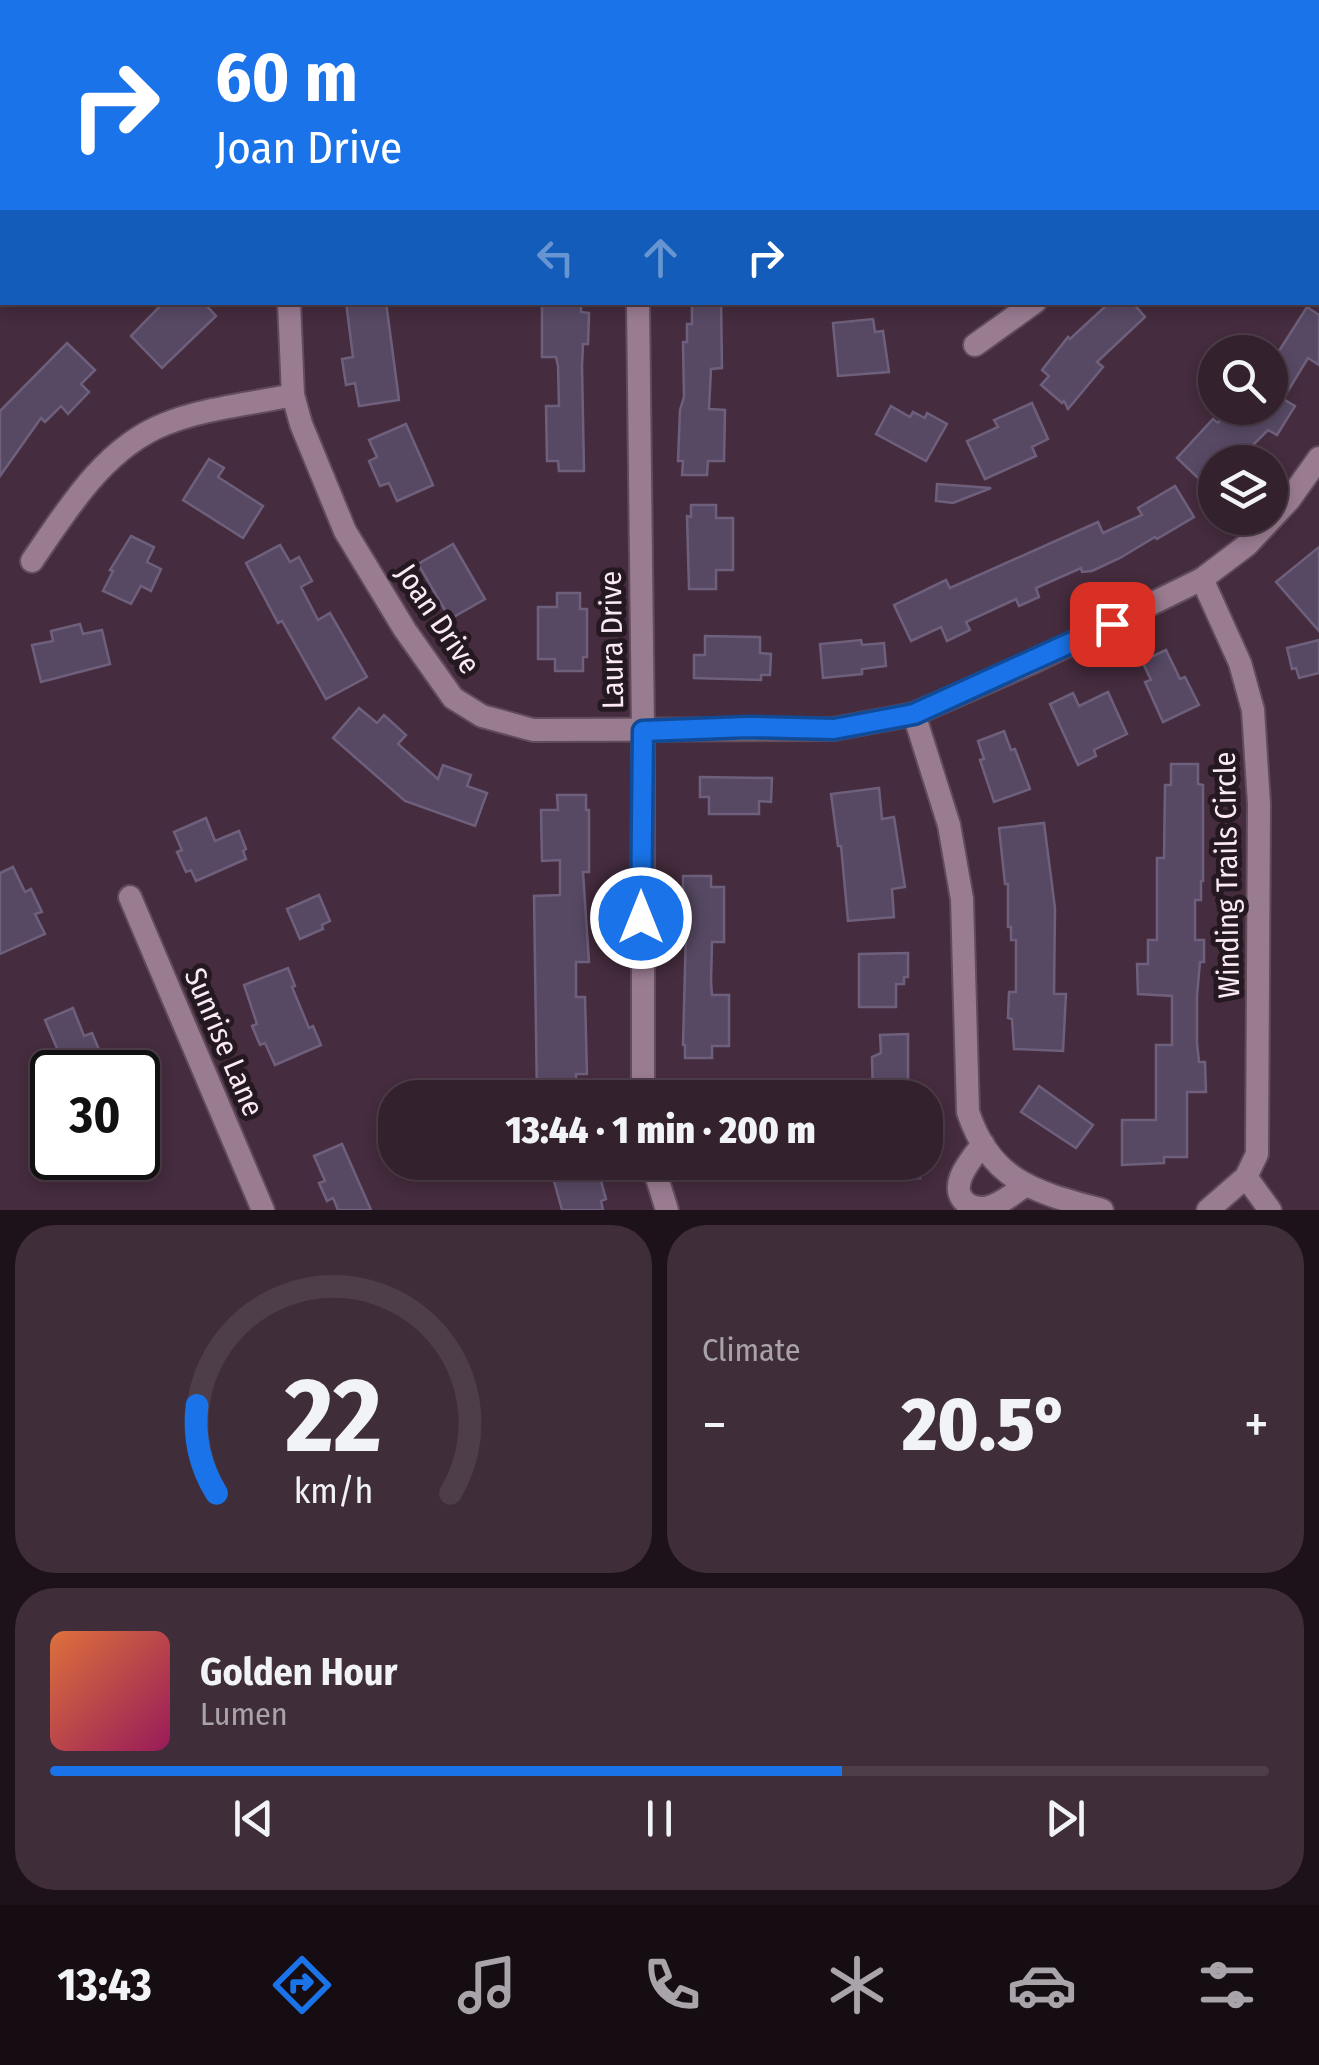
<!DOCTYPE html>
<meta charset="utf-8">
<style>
body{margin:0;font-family:"Fira Sans Condensed",sans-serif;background:#3f2e3a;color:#f1f3f6;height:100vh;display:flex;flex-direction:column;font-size:38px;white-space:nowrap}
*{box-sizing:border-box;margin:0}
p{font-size:32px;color:#a9a3aa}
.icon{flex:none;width:55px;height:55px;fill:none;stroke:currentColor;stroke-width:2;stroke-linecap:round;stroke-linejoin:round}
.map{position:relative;height:1210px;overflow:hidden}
.details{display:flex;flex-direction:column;gap:15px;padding:15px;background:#1d1219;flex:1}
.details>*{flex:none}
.hud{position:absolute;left:0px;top:0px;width:1320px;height:305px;box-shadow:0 5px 15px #0003,0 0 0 2px #4e3e4a;background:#1a73e8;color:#fff;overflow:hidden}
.buttons{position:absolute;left:1198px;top:335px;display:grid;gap:20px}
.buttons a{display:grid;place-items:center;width:90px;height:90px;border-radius:50%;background:#34212e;box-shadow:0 5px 15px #0003,0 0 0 2px #4e3e4a;font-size:50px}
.speed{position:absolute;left:30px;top:1050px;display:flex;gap:20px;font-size:50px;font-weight:700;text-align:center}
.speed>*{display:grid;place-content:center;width:130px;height:130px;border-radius:50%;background:#34212e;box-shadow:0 5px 15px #0003,0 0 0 2px #4e3e4a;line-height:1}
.speed .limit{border:5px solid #111;border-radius:15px;background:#fff;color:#111}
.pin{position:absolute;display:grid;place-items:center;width:85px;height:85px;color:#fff;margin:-42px;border-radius:20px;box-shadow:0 5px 15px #0006}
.me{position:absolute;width:110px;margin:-55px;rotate:0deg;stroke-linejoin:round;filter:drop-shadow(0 0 8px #0008)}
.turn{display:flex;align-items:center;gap:35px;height:210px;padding:0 50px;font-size:45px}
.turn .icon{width:130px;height:130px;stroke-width:2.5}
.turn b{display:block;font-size:70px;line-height:85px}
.lanes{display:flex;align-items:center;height:95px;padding:0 50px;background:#0003;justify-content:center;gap:50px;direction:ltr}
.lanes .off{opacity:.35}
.big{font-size:75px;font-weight:800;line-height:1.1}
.details .tile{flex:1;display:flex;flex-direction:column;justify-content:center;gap:15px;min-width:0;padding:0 35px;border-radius:40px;background:#3f2e3a}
.details .dial{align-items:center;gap:0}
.dial svg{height:260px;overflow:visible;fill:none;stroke:#4e3e4a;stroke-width:7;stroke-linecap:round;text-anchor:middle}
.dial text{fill:#f1f3f6;stroke:none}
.song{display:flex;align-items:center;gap:30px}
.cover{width:120px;height:120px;border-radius:15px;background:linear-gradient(135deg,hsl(20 70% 55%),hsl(330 70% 35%))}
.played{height:10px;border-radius:5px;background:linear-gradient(90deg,#1a73e8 65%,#4e3e4a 65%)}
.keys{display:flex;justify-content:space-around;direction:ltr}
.heat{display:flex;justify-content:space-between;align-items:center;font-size:55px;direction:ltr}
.details .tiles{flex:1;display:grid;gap:15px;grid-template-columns:1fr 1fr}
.tile:last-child{grid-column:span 2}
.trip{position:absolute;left:378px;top:1080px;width:565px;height:100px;border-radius:40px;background:#34212e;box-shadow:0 5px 15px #0003,0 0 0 2px #4e3e4a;font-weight:800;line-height:100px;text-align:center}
.dock{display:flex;height:160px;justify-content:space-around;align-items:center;background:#150d12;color:#a9a3aa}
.dock .icon{width:70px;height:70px}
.dock .active{color:#1a73e8}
.dock b{font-size:45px;color:#f1f3f6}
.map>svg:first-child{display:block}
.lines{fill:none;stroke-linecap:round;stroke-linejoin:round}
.stream{stroke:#171937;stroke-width:6}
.building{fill:#574964;stroke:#6e607c;stroke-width:2.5}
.minor-casing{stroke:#614c5b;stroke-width:26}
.minor{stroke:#9a7c91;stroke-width:22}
.route-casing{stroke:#114b97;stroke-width:25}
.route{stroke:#1a73e8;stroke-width:18}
.labels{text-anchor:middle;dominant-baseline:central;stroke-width:10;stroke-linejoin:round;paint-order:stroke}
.street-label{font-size:30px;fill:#fbeaf5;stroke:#251921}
</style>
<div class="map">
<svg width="1319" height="1210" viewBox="0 0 1319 1210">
<rect width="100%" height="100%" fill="#452c3e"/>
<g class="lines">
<g class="stream">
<path d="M 79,2 L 80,0"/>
<path d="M 0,190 L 2,188"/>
</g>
</g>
<g class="building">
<path d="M 164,302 L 203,302 L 216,316 L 162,368 L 131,336 Z"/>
<path d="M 346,302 L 386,302 L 399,400 L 359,406 L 355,383 L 346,385 L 342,359 L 353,357 Z"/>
<path d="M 542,302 L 581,302 L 581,312 L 589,313 L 588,344 L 583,344 L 582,366 L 584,471 L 559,471 L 558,461 L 547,461 L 546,406 L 559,406 L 558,366 L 556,357 L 542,357 Z"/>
<path d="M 692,302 L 721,302 L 722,368 L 711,369 L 709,409 L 725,410 L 724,461 L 708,461 L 707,475 L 682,475 L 683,461 L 678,461 L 680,410 L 684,397 L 683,342 L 687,342 L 687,324 L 692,324 Z"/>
<path d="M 1110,302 L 1132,302 L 1145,317 L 1097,362 L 1103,367 L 1068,409 L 1064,401 L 1062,403 L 1041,385 L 1049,376 L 1042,370 L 1068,337 L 1070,339 Z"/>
<path d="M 1307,307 L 1319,315 L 1319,365 L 1308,358 L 1283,399 L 1295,406 L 1277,435 L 1268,430 L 1236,462 L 1215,462 L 1215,494 L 1177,458 L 1213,419 L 1218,423 L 1228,408 L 1270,408 L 1270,365 Z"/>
<path d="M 873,319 L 875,332 L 883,331 L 889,372 L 838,376 L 833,323 Z"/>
<path d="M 67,343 L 95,370 L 81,384 L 89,392 L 68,414 L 61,406 L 45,422 L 41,418 L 0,476 L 0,411 Z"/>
<path d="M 1032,403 L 1048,439 L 1032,447 L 1036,456 L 985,479 L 967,441 L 998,427 L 994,420 Z"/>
<path d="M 891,406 L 910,417 L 913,412 L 925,418 L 927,413 L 947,424 L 926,461 L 876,434 Z"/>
<path d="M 406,424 L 433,485 L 397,501 L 389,483 L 380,486 L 369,461 L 377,457 L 369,440 Z"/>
<path d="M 209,459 L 224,468 L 218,477 L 263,506 L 243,538 L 183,500 Z"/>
<path d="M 937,484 L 991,488 L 953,503 L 936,501 Z"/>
<path d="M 1175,486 L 1194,517 L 1157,539 L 1155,537 L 1120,558 L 1092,571 L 1082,572 L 1081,568 L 1036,588 L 1039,597 L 1019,606 L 1016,599 L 966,622 L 970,630 L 947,641 L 941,627 L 911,641 L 894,605 L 946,580 L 950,588 L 1098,522 L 1103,533 L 1142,515 L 1138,508 Z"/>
<path d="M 691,505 L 716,505 L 716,518 L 733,518 L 733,570 L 716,570 L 716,589 L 689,589 L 687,516 L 691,517 Z"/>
<path d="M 131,536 L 154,547 L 147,562 L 161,569 L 151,591 L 141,586 L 131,604 L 103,591 L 113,571 L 110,570 Z"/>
<path d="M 453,544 L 485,599 L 450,619 L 418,564 Z"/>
<path d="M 280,545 L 290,562 L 299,557 L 312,581 L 301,587 L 318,620 L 330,613 L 367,677 L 326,699 L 282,621 L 278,623 L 246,563 Z"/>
<path d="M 1319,547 L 1319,631 L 1276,582 Z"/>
<path d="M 557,593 L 580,593 L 580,609 L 587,609 L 587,657 L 583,657 L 583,671 L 555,671 L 555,659 L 538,659 L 538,607 L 557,607 Z"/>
<path d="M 80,624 L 83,634 L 102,630 L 110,664 L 41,682 L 32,645 L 53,641 L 51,631 Z"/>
<path d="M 705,636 L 760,637 L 760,653 L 771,654 L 770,675 L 761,675 L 761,680 L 694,678 L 694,655 L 705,655 Z"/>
<path d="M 861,640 L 862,645 L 884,643 L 886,666 L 862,669 L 862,674 L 823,678 L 820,644 Z"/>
<path d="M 1319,640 L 1319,673 L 1299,678 L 1296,668 L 1292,669 L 1287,648 Z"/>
<path d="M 1166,650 L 1180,679 L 1185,677 L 1199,705 L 1163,722 L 1145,682 L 1151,680 L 1142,661 Z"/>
<path d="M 1108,692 L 1127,734 L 1094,750 L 1096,756 L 1078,765 L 1050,704 L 1073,693 L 1079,706 Z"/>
<path d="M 359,708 L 377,723 L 384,715 L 406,735 L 398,744 L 438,779 L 443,765 L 471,775 L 467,786 L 487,793 L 475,826 L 405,801 L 333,738 Z"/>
<path d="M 1004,731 L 1011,750 L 1015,749 L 1030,789 L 994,802 L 980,760 L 984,759 L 978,741 Z"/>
<path d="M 1171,764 L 1198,764 L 1198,784 L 1203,785 L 1203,881 L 1201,881 L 1201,900 L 1195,900 L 1195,940 L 1204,940 L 1204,962 L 1200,962 L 1197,996 L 1197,1043 L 1199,1062 L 1205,1062 L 1206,1092 L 1187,1092 L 1187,1157 L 1164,1157 L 1164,1163 L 1122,1165 L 1122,1120 L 1156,1120 L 1156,1045 L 1172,1045 L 1172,996 L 1138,994 L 1137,964 L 1148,964 L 1148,940 L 1157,940 L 1157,858 L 1164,858 L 1165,785 L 1171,785 Z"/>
<path d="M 700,777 L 772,778 L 771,802 L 759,801 L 759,814 L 709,814 L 709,797 L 700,797 Z"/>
<path d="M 879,788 L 882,819 L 894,817 L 905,887 L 892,889 L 894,917 L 848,921 L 841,846 L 838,846 L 831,794 Z"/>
<path d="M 557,795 L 586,795 L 586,810 L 589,810 L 589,872 L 583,872 L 589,962 L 576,962 L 576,997 L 585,997 L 587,1074 L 576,1074 L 577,1098 L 537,1098 L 534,896 L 560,895 L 560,860 L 542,861 L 541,810 L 558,810 Z"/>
<path d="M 206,818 L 215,841 L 239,831 L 246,849 L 243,851 L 246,859 L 196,881 L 191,870 L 186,872 L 177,852 L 182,850 L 174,832 Z"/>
<path d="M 1044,823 L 1055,908 L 1054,994 L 1066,994 L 1063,1051 L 1014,1049 L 1012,1019 L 1008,1018 L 1009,992 L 1016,992 L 1016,940 L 1011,940 L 1011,927 L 1008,927 L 1008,884 L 1005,884 L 999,828 Z"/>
<path d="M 13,867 L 25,892 L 31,889 L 42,912 L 35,914 L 45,934 L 0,954 L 0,873 Z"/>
<path d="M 683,876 L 711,876 L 711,887 L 724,887 L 724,942 L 712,942 L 711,981 L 712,995 L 729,995 L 729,1046 L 712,1046 L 712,1058 L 685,1058 L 685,1045 L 683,1045 L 686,931 L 683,931 Z"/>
<path d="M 319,895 L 330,921 L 322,925 L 323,929 L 300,939 L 287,909 Z"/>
<path d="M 908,953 L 908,977 L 904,977 L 904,984 L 896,984 L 896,1007 L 859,1007 L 859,954 Z"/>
<path d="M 288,968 L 295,986 L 292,987 L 309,1028 L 313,1026 L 321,1045 L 275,1065 L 265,1043 L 260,1045 L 252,1026 L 257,1024 L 244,985 Z"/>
<path d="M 73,1008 L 84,1036 L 92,1033 L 100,1052 L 94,1055 L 101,1072 L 67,1072 L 45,1020 Z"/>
<path d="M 908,1034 L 908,1096 L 873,1097 L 872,1057 L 881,1053 L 880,1035 Z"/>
<path d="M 1039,1086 L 1093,1125 L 1076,1148 L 1021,1112 Z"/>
<path d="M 342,1144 L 371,1210 L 338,1210 L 333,1198 L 327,1201 L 319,1183 L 325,1181 L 314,1156 Z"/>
<path d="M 562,1162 L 588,1162 L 591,1172 L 598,1170 L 606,1199 L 601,1201 L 603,1210 L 562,1210 L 551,1170 L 563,1166 Z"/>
<path d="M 851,1162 L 920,1162 L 920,1178 L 851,1180 Z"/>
</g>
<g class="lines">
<g class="minor-casing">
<g id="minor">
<path d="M 287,0 L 287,2"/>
<path d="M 634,0 L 634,2"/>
<path d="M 1259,2 L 1261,0"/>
<path d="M 1318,250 L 1319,251"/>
<path d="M 289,302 L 293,395 L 301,424 L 345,531 L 405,630 L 453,698 L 482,716 L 533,730 L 834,729 L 914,714 L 1033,662 L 1202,579 L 1247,545 L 1289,500 L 1319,458"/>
<path d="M 638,302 L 643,731 L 643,1098"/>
<path d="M 975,345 L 1035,302"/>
<path d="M 32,561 C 67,510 104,448 165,424 C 204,408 251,404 293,395"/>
<path d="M 1202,579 L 1240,663 L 1253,710 L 1259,804 L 1257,1154 L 1246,1177 L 1208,1210"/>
<path d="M 914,714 L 949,825 L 962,899 L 968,1112 C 991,1182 1036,1192 1102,1210"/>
<path d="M 130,897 L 263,1210"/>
<path d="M 983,1144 C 971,1159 944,1189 969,1205 C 977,1209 984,1209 992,1206 C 1004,1202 1015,1192 1026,1185"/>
<path d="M 652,1162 L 667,1210"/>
<path d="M 1246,1177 L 1270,1210"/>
</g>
</g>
<use href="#minor" class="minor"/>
</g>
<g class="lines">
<g class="route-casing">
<path id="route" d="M 641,918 L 643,731 L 748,727 L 834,729 L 914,714 L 1112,624"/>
</g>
<use href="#route" class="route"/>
</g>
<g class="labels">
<g class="street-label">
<text transform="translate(438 619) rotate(56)">Joan Drive</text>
<text transform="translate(612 640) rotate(-91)">Laura Drive</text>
<text transform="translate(1227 875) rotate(-91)">Winding Trails Circle</text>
<text transform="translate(224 1042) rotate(67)">Sunrise Lane</text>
</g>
</g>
</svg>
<div class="buttons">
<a><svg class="icon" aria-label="search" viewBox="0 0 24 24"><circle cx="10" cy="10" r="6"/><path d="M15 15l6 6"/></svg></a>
<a><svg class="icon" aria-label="layers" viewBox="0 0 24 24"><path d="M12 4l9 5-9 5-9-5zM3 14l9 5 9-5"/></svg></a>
</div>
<div class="speed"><div class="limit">30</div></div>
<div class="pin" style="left:1112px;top:624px;background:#d93025"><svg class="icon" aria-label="arrive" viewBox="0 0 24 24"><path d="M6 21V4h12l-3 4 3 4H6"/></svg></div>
<svg class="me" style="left:641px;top:918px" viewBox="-20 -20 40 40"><circle r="17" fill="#1a73e8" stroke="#fff" stroke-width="3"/><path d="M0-11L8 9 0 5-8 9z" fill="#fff"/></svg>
<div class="trip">13:44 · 1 min · 200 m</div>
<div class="hud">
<div class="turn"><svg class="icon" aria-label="right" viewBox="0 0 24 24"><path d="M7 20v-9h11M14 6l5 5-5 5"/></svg><div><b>60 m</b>Joan Drive</div></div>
<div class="lanes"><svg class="icon off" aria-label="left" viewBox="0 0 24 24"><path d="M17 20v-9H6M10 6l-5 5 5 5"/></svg><svg class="icon off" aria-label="ahead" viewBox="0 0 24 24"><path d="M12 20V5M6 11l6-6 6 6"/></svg><svg class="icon" aria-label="right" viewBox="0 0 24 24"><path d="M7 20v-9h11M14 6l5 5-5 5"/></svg></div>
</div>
</div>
<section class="details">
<div class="tiles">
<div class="tile dial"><svg viewBox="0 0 100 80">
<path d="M14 69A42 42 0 1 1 86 69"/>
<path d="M14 69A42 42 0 0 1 8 42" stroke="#1a73e8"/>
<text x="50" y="56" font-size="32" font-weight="700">22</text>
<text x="50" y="72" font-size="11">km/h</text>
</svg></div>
<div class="tile"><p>Climate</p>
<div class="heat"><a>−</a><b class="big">20.5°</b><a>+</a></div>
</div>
<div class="tile">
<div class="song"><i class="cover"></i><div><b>Golden Hour</b><p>Lumen</p></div></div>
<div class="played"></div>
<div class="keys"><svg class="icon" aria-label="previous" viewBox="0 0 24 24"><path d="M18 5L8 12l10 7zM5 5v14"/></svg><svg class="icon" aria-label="pause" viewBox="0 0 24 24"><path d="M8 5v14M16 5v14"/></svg><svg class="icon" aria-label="next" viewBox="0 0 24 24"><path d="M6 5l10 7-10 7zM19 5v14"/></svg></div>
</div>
</div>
</section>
<nav class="dock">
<b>13:43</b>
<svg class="icon active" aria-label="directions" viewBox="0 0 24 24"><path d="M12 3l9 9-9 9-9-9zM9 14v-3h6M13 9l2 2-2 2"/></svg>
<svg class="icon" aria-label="music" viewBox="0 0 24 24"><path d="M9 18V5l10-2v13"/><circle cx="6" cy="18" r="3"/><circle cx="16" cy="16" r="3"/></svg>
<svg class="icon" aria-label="phone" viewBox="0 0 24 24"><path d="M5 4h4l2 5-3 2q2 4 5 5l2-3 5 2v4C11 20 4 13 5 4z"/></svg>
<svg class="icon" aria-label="climate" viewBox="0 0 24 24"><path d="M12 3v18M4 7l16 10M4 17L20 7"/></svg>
<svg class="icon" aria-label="car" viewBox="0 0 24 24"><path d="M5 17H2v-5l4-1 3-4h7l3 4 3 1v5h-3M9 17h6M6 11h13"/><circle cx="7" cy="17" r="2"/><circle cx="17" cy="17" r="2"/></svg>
<svg class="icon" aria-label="filters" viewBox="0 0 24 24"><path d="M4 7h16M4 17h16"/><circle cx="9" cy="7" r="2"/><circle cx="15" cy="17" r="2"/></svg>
</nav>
